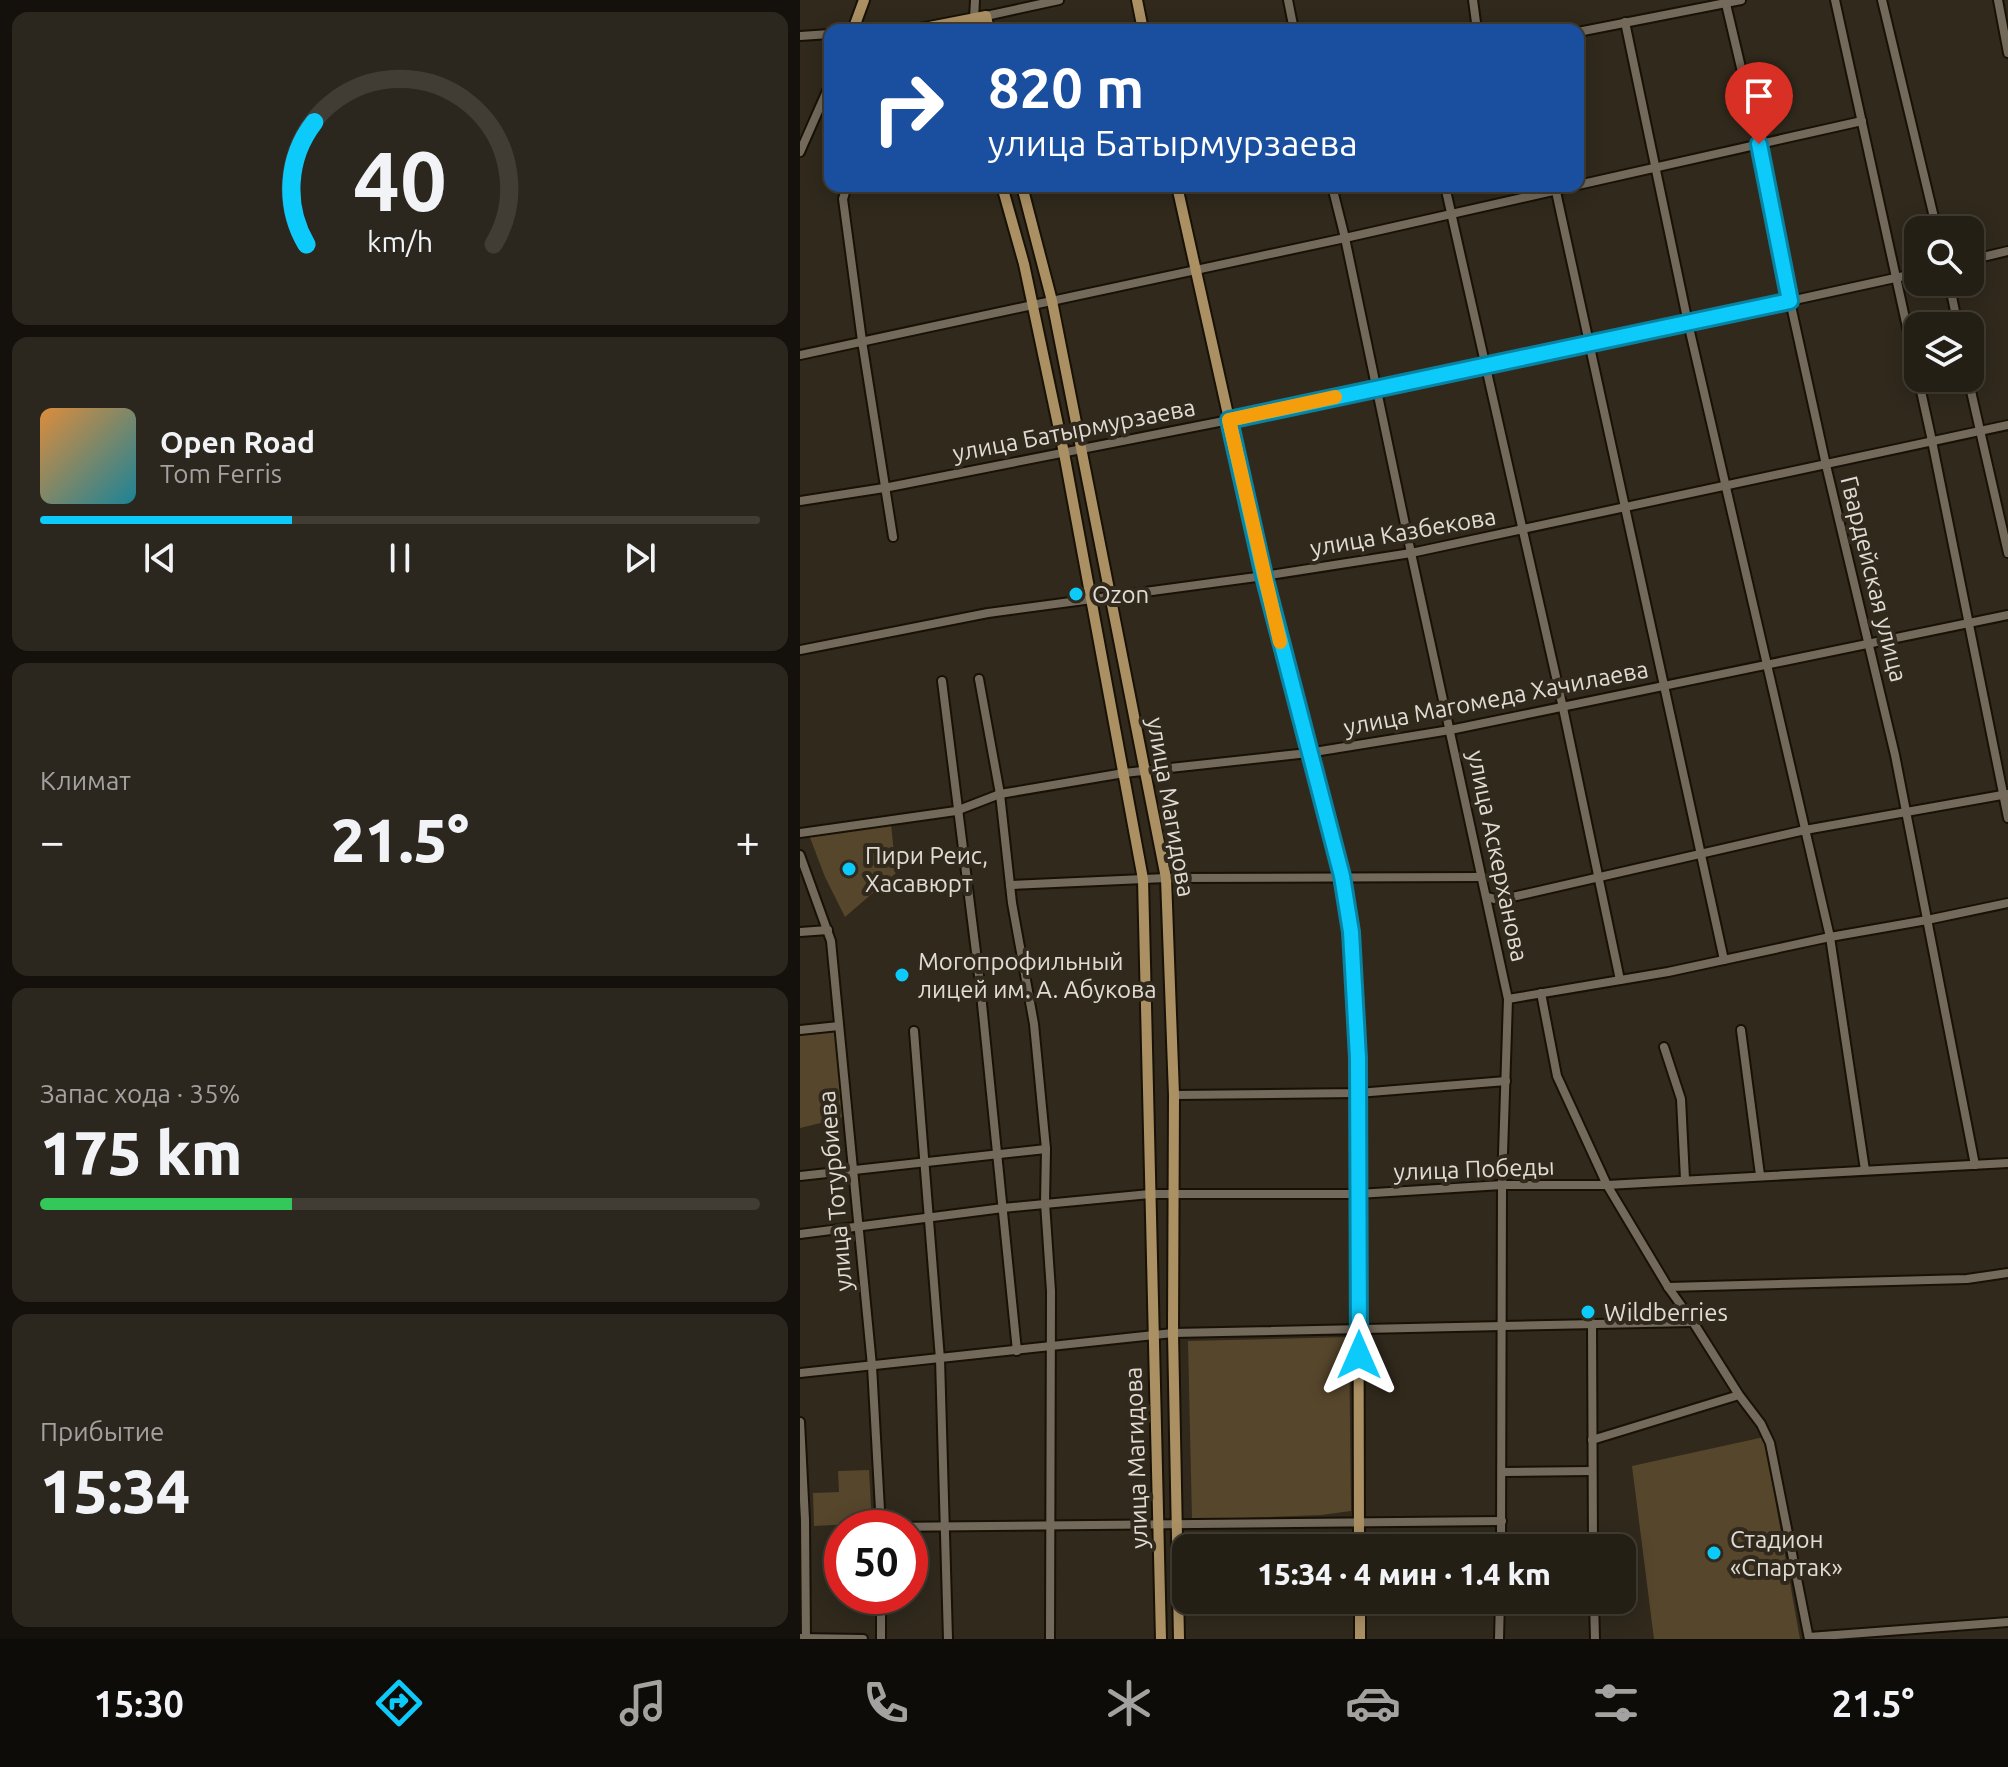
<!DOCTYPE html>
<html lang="ru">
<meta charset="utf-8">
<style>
body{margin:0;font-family:Ubuntu,sans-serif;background:#2c271e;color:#f1f3f6;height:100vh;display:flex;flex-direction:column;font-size:30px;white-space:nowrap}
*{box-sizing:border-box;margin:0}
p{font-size:26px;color:#a3a2a0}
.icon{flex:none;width:44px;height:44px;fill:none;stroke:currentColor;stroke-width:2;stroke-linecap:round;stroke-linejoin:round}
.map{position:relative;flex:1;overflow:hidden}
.sheet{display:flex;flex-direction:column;gap:12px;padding:12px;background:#14110c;width:800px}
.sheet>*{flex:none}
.hud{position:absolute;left:24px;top:24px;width:760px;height:168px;border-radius:16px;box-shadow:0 4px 20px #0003,0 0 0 2px #413d34;background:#1a4fa0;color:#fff;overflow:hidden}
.buttons{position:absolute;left:1104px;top:216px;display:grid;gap:16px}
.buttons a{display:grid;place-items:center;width:80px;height:80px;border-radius:16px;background:#241f15;box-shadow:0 4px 20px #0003,0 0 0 2px #413d34;font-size:40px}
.speed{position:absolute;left:24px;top:1510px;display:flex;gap:16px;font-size:40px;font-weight:700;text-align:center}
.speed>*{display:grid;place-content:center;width:104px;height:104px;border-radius:50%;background:#241f15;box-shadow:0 4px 20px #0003,0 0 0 2px #413d34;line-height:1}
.speed .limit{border:12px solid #d22;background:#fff;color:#111}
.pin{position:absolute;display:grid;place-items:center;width:68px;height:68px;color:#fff;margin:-82px -34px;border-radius:50% 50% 50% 0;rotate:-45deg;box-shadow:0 0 8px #0007}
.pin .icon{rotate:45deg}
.me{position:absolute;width:88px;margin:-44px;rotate:0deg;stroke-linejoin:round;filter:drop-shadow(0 0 6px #0008)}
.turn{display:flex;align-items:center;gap:28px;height:168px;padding:0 32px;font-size:36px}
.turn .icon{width:104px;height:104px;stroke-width:2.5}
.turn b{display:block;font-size:56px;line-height:68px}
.big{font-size:60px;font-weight:800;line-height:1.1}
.sheet .widget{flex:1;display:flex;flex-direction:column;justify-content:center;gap:12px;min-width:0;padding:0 28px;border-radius:16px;background:#2c271e}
.sheet .dial{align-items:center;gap:0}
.dial svg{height:208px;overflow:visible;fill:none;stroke:#413d34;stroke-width:7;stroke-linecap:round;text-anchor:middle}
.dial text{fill:#f1f3f6;stroke:none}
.song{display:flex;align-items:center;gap:24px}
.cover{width:96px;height:96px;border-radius:12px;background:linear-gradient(135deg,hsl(30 70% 55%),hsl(190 70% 35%))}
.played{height:8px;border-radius:4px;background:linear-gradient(90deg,#0ccafa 35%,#413d34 35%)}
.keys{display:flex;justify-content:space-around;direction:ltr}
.heat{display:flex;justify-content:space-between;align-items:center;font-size:44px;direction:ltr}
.charge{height:12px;border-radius:6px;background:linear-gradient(90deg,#34c759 35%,#413d34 0)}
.trip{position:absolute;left:372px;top:1534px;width:464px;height:80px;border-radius:16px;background:#241f15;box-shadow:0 4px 20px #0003,0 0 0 2px #413d34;font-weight:800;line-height:80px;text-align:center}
.tab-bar{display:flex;height:128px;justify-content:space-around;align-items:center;background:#0e0c08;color:#a3a2a0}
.tab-bar .icon{width:56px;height:56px}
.tab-bar .active{color:#0ccafa}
.tab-bar b{font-size:36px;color:#f1f3f6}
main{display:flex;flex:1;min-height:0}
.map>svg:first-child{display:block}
.green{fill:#56462c}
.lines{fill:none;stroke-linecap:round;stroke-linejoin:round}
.minor-casing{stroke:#181106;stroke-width:12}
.major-casing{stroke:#181106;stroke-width:14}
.minor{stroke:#736a5c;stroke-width:8}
.major{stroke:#ab9064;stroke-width:10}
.route-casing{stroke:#0883a2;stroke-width:20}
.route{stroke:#0ccafa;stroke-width:14}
.slow{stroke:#f59e0b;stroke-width:14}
.poi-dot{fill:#0ccafa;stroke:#30291c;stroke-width:3}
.labels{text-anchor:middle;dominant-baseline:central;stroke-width:8;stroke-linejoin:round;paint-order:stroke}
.street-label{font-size:24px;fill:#e0dbd4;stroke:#30291c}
.poi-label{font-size:24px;fill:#e0dbd4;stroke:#30291c;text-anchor:start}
</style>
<main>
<section class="sheet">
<div class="widget dial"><svg viewBox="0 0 100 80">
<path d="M14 69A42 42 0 1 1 86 69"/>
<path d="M14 69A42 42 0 0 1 17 22" stroke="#0ccafa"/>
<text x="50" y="56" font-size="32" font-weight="700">40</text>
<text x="50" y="72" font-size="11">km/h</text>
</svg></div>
<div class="widget">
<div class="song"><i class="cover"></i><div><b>Open Road</b><p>Tom Ferris</p></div></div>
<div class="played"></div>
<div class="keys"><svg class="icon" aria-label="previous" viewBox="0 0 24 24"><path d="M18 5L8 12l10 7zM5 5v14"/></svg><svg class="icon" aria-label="pause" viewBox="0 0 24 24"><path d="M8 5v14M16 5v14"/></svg><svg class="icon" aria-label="next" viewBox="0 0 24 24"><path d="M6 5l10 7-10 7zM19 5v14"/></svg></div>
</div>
<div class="widget"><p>Климат</p>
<div class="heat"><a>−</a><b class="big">21.5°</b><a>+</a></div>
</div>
<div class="widget"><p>Запас хода · 35%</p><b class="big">175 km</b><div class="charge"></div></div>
<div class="widget"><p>Прибытие</p><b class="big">15:34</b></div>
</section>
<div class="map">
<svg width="1208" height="1639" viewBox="0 0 1208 1639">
<rect width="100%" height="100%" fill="#30291c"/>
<g class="green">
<path d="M 91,824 L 96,873 L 45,917 L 25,877 L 9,835 Z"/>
<path d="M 36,1030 L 45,1117 L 0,1128 L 0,1034 Z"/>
<path d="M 549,1337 L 551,1511 L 521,1515 L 392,1520 L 388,1341 Z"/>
<path d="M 964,1437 L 1000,1639 L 854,1639 L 832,1466 Z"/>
<path d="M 69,1470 L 72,1523 L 14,1526 L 13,1493 L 39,1492 L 38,1471 Z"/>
</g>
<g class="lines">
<g class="minor-casing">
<g id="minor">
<path d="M 488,0 L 494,30"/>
<path d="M 673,0 L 677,30"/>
<path d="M 1035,0 L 1132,441 L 1208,818"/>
<path d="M 1082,0 L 1137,230"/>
<path d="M 1198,0 L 1208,53"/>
<path d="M 926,4 L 959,144 L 990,301 L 1026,465 L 1095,755 L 1175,1165"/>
<path d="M 186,16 L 259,0"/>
<path d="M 174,19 L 175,0"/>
<path d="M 825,22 L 888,323 L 1030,937 L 1065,1170"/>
<path d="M 778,32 L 941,0"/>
<path d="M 0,36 L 30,34"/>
<path d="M 0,152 L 30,84"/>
<path d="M 778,185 L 1062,121"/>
<path d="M 54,186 L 46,189 L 43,199 L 62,341 L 93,537"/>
<path d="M 532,186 L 545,238 L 611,553 L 708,999 L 702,1185 L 701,1548"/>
<path d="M 645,186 L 763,708 L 820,980"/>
<path d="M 755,187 L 924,960"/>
<path d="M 1170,260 L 1208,251"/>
<path d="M 1149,282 L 1158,326"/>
<path d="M 0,355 L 545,238 L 775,186"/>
<path d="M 1168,378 L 1208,553"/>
<path d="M 0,501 L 84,488 L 429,420 L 687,367 L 1118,273"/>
<path d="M 0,650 L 188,613 L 464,576 L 611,553 L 1208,425"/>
<path d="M 179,679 L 200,794 L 212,903 L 234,1024 L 246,1149 L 245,1203 L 251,1291 L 250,1639"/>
<path d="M 142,681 L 180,984 L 217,1351"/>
<path d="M 0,833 L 156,811 L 200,794 L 324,773 L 508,753 L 650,730 L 1208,615"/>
<path d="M 0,855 L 31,941 L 72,1366 L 81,1528"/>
<path d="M 210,885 L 366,878 L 682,877"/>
<path d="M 687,897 L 699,900 L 1005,830 L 1208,794"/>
<path d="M 0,932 L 28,930"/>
<path d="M 741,993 L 757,1076 L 807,1185 L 868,1287 L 893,1322 L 939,1395 L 961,1424 L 970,1443 L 1009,1639"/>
<path d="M 708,999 L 868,972 L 1030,937 L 1127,920 L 1208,903"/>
<path d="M 0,1030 L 39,1026"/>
<path d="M 941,1030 L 960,1175"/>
<path d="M 114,1031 L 140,1359 L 148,1639"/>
<path d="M 864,1047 L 881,1099 L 885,1179"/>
<path d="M 374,1095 L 558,1093 L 706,1081"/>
<path d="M 0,1176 L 246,1149"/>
<path d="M 0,1234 L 203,1208 L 350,1194 L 558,1194 L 702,1185 L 807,1185 L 1208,1163"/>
<path d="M 868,1287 L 1167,1279 L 1208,1273"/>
<path d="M 792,1323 L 793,1548"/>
<path d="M 0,1373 L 373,1333 L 893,1322"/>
<path d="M 0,1422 L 5,1520 L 6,1639"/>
<path d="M 792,1440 L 939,1395"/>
<path d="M 702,1472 L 792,1471"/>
<path d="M 81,1527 L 702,1521"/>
<path d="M 81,1596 L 81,1639"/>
<path d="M 794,1600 L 795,1639"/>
<path d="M 1009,1637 L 1208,1622"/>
<path d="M 0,1638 L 63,1639"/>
<path d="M 699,1639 L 700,1600"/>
</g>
</g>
<g class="major-casing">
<g id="major">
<path d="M 337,0 L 343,30"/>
<path d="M 53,30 L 64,0"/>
<path d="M 114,30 L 186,16 L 189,30"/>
<path d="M 202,186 L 224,264 L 264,453 L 343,879 L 361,1639"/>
<path d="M 222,186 L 252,301 L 366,878 L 374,1095 L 373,1333 L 379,1639"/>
<path d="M 377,186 L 464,576 L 542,876 L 551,932 L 558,1058 L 559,1548"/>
<path d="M 560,1600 L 560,1639"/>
</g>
</g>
<use href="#minor" class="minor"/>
<use href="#major" class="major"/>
</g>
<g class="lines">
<g class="route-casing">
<path id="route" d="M 559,1355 L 558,1058 L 551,932 L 542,876 L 464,576 L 429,420 L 990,301 L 959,144"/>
</g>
<use href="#route" class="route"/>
<path class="slow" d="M 480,642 L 429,420 L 535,397"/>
</g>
<g class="poi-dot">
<circle cx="276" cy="594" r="8"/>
<circle cx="49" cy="869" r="8"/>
<circle cx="102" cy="975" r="8"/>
<circle cx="788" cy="1312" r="8"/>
<circle cx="914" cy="1553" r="8"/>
</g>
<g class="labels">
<g class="street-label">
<text transform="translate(274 430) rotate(-11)">улица Батырмурзаева</text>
<text transform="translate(603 532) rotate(-10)">улица Казбекова</text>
<text transform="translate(1074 579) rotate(76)">Гвардейская улица</text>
<text transform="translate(696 698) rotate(-11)">улица Магомеда Хачилаева</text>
<text transform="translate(371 807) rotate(80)">улица Магидова</text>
<text transform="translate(698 856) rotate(78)">улица Аскерханова</text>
<text transform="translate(674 1169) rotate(-2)">улица Победы</text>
<text transform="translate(35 1191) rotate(-95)">улица Тотурбиева</text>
<text transform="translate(336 1458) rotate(-92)">улица Магидова</text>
</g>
<g class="poi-label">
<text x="292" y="594">Ozon</text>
<text x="65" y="855">Пири Реис,<tspan x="65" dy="28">Хасавюрт</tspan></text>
<text x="118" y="961">Могопрофильный<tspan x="118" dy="28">лицей им. А. Абукова</tspan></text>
<text x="804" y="1312">Wildberries</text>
<text x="930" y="1539">Стадион<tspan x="930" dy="28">«Спартак»</tspan></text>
</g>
</g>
</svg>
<div class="buttons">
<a><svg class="icon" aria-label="search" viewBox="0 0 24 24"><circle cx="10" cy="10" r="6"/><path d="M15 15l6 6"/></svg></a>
<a><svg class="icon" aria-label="layers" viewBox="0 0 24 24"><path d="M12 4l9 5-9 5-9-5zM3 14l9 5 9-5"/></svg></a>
</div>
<div class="speed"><div class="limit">50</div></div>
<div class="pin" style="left:959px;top:144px;background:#d93025"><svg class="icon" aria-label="arrive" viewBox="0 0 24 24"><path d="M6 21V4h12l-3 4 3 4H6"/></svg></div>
<svg class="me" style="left:559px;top:1355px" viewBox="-20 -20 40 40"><path d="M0-17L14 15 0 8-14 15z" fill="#0ccafa" stroke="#fff" stroke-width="4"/></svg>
<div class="trip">15:34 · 4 мин · 1.4 km</div>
<div class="hud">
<div class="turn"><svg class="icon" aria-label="right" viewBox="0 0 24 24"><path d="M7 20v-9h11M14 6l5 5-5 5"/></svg><div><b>820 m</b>улица Батырмурзаева</div></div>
</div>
</div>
</main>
<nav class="tab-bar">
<b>15:30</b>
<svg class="icon active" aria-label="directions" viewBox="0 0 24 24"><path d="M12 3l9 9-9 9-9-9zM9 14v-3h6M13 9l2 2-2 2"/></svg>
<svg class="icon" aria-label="music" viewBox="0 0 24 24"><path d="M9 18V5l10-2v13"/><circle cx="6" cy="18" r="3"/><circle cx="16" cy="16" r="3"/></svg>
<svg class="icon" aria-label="phone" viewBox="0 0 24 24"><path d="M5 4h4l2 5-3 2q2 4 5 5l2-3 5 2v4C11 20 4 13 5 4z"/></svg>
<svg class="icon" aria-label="climate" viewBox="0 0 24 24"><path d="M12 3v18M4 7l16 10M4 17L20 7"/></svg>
<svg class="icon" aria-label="car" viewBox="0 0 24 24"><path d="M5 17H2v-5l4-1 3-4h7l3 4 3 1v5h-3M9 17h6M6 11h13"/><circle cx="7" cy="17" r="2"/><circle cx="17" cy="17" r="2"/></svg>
<svg class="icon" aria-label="filters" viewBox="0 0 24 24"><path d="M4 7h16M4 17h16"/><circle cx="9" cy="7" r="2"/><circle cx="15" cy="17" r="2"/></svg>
<b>21.5°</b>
</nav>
